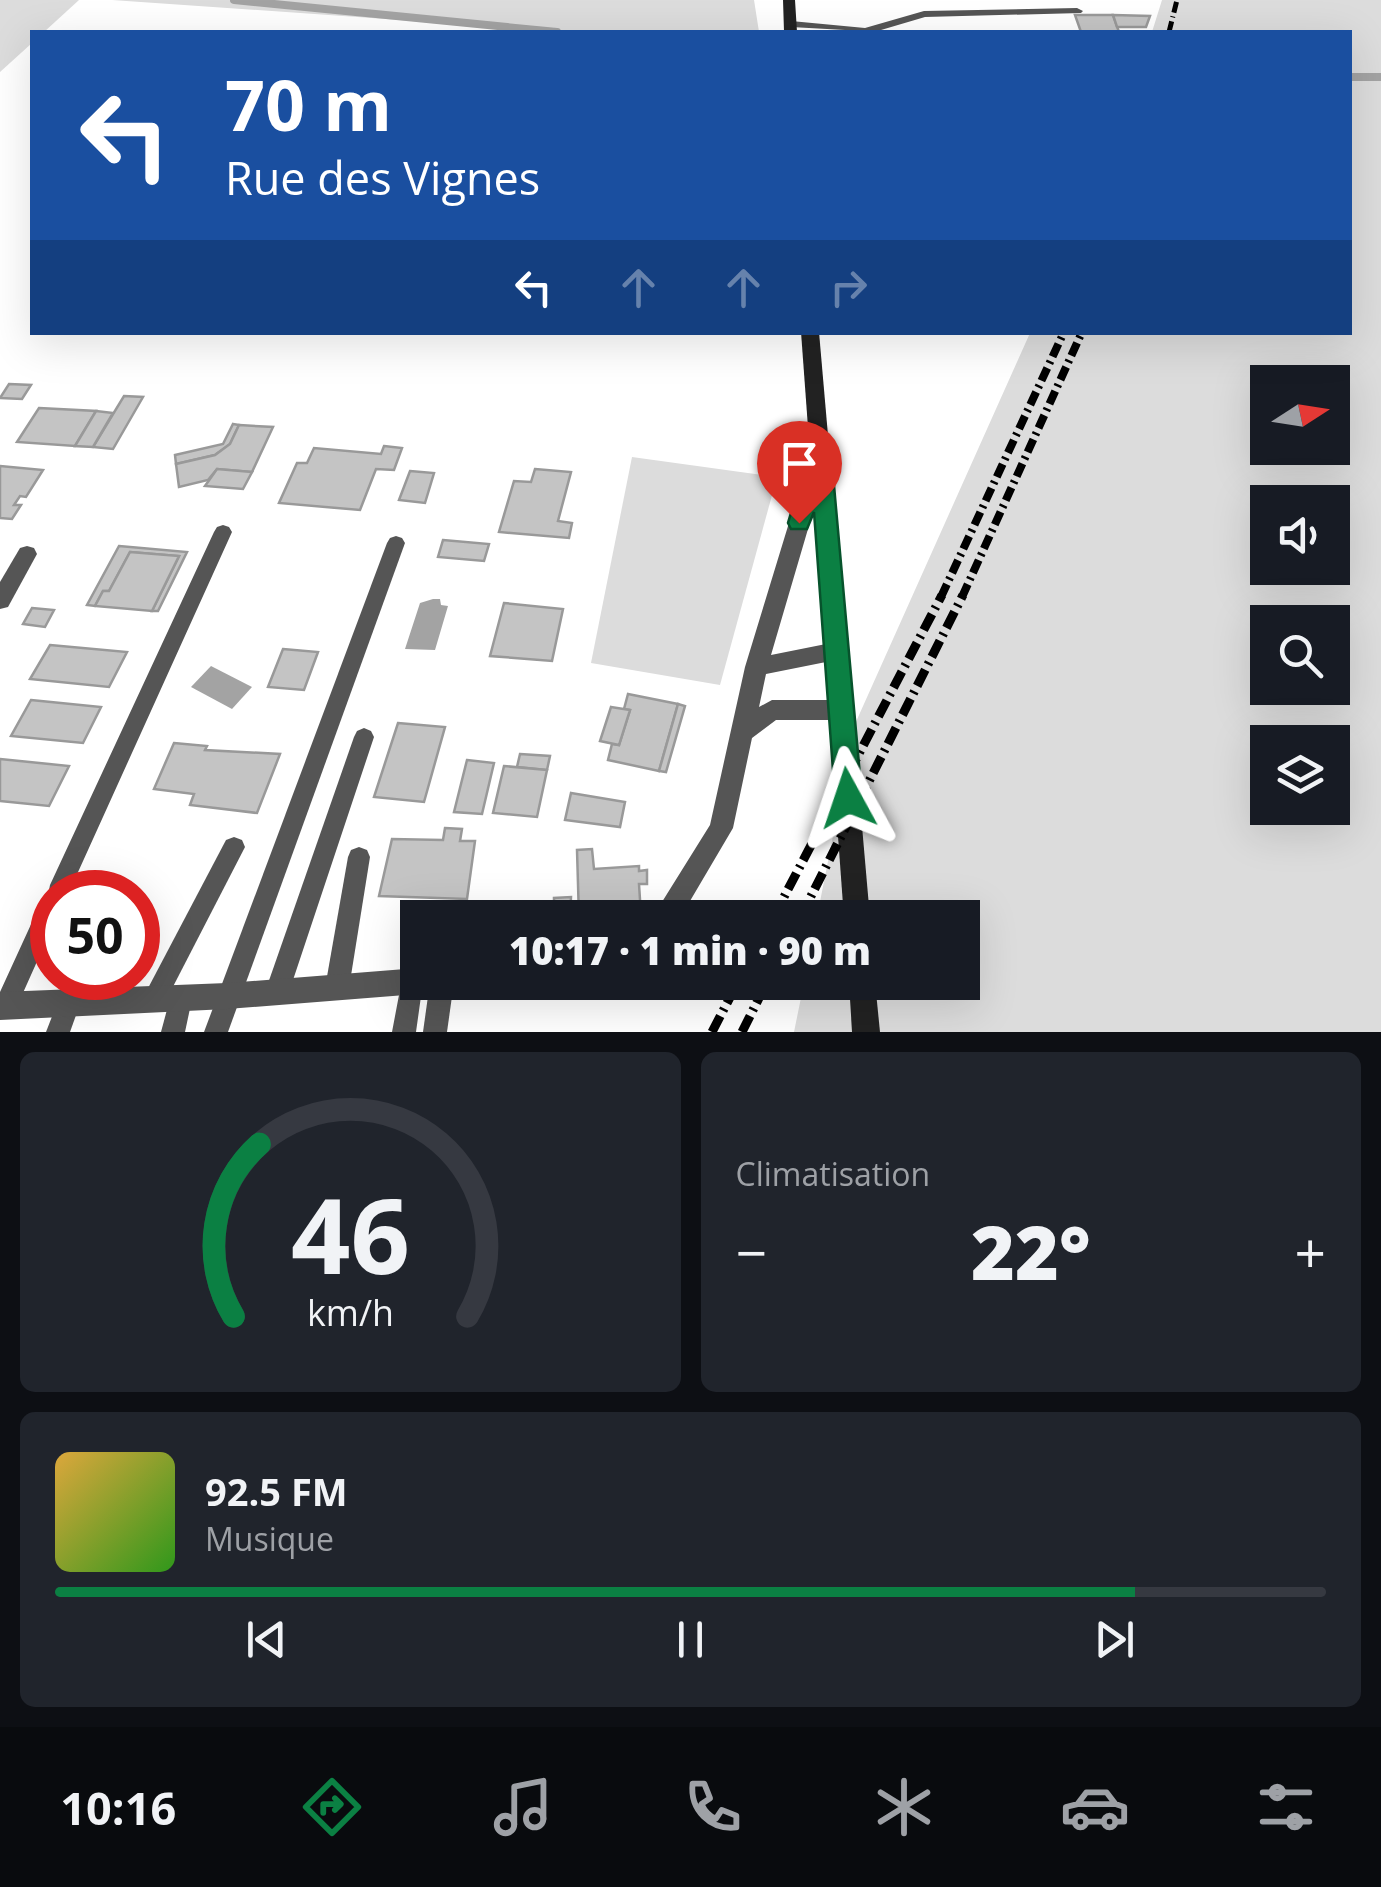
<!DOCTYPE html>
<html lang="fr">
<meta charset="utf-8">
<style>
body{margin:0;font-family:"Open Sans",sans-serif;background:#20242c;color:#f1f3f6;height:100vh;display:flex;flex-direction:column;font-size:38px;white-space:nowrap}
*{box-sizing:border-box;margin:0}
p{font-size:32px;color:#9ea1a6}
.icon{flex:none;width:55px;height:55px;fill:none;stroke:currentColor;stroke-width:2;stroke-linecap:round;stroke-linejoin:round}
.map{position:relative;height:1032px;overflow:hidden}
.sheet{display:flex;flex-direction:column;gap:20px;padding:20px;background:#0d0f14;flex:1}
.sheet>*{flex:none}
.top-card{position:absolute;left:30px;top:30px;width:1322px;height:305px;border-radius:0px;box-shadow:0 10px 40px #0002;background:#1a4fa0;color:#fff;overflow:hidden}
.needle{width:65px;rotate:78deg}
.controls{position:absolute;left:1250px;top:365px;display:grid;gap:20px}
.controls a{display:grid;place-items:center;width:100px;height:100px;border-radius:0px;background:#171b24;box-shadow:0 10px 40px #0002;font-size:50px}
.speed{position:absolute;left:30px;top:870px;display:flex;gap:20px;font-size:50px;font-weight:700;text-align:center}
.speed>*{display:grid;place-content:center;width:130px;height:130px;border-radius:50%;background:#171b24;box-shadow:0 10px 40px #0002;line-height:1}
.speed .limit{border:15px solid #d22;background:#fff;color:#111}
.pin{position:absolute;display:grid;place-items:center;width:85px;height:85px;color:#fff;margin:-102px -42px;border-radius:50% 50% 50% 0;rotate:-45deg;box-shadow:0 0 10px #0007}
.pin .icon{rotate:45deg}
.me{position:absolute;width:110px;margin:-55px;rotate:355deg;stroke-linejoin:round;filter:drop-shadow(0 0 8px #0008)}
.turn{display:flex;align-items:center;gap:35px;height:210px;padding:0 30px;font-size:45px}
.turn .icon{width:130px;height:130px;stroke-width:2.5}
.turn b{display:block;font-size:70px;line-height:85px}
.lanes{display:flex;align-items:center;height:95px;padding:0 30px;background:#0003;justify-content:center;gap:50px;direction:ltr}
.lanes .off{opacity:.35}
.big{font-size:75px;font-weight:800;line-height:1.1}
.sheet .tile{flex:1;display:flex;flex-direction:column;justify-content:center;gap:15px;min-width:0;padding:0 35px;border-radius:15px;background:#20242c}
.sheet .dial{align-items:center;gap:0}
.dial svg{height:260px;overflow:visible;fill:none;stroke:#363941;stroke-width:7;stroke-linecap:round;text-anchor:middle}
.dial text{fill:#f1f3f6;stroke:none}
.song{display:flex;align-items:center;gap:30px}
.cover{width:120px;height:120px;border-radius:15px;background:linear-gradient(135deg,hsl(40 70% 55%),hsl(110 70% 35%))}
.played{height:10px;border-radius:5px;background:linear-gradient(90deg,#0b8043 85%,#363941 85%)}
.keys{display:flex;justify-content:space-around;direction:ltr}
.heat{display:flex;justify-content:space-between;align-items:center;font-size:55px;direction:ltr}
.sheet .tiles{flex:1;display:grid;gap:20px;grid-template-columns:1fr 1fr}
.tile:last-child{grid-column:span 2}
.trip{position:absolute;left:400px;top:900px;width:580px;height:100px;border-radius:0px;background:#171b24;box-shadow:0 10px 40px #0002;font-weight:800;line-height:100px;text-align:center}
.dock{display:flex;height:160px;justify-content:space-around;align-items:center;background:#090b0e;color:#9ea1a6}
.dock .icon{width:70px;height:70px}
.dock .selected{color:#0b8043}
.dock b{font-size:45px;color:#f1f3f6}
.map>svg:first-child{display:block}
.green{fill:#dcdcdc;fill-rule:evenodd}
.water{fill:#a3a3a3}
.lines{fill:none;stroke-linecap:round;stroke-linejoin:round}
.stream{stroke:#a3a3a3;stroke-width:8}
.building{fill:#c4c4c4;stroke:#999;stroke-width:2.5}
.service{fill:#555;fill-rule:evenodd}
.minor{fill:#555;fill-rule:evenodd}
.secondary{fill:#222;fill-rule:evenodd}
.rail-far2{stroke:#000;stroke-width:5;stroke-dasharray:11 4 1 4;stroke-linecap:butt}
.rail-far1{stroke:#000;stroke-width:8;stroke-dasharray:14 5 2.5 5;stroke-linecap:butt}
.rail{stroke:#000;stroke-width:9;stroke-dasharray:18 6 2.5 6;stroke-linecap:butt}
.route{fill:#0b8043;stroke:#07532c;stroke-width:2.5}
</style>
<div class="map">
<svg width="1381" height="1032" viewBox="0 0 1381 1032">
<rect width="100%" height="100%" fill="#fff"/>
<g class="green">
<path d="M 0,0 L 79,0 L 44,32 L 32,32 L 32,43 L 0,72 Z"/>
<path d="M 112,0 L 754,0 L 759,32 L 573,32 Z"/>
<path d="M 1162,0 L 1381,0 L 1381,1032 L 794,1032 L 804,983 L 962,982 L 962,918 L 817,917 L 855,724 L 1030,333 L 1350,332 L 1350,32 L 1152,32 ZM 1268,382 L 1332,382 L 1332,448 L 1268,448 ZM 1268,502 L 1332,502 L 1332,568 L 1268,568 ZM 1268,622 L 1332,622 L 1332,688 L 1268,688 ZM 1268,742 L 1332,742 L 1332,808 L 1268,808 Z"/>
<path d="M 632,457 L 777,477 L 720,685 L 591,663 Z"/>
</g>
<g class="water">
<path d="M 433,599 L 440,599 L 441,605 L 448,606 L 435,650 L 405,649 L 420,603 Z"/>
<path d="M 211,666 L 252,687 L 232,709 L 191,687 Z"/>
</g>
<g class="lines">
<g class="stream">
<path d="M 234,0 L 557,32"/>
<path d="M 1350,77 L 1381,77"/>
</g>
</g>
<g class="building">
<path d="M 1075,15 L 1113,15 L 1119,32 L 1081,32 Z"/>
<path d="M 1113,15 L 1150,16 L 1146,27 L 1117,27 Z"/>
<path d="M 9,384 L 31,385 L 22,399 L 0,398 Z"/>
<path d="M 124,396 L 143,397 L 113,449 L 93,447 Z"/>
<path d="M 39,408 L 96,411 L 75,446 L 17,442 Z"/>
<path d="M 96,411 L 113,413 L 93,447 L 75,446 Z"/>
<path d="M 233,424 L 239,425 L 230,444 L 215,455 L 176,464 L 175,455 L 223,444 Z"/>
<path d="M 239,425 L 273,427 L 252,472 L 217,469 L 208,480 L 179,487 L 176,464 L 215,455 L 230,444 Z"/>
<path d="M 384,446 L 402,448 L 394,470 L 376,469 L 360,510 L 279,503 L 297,463 L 307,463 L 314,448 L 381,454 Z"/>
<path d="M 0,466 L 43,470 L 26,497 L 20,496 L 14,505 L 21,505 L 12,519 L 0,518 Z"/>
<path d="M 217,469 L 252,472 L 243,489 L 205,486 Z"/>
<path d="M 535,469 L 571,472 L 558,521 L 572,523 L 569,538 L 499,532 L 514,481 L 531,482 Z"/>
<path d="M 410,471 L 434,473 L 425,503 L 399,500 Z"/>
<path d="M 443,540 L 489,544 L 484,561 L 438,557 Z"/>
<path d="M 119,546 L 187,552 L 158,611 L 152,611 L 179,556 L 130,552 L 109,591 L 103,591 L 95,606 L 87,605 Z"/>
<path d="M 130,552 L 179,556 L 152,611 L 95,606 L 103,591 L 109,591 Z"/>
<path d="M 504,603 L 563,609 L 552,661 L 490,656 Z"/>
<path d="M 32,608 L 54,610 L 45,627 L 23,624 Z"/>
<path d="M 50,645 L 127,652 L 109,687 L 30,679 Z"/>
<path d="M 283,649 L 318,652 L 304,690 L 268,687 Z"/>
<path d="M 628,694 L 678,704 L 659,771 L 608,760 L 612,744 L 619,745 L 630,710 L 624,709 Z"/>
<path d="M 31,700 L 101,707 L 83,743 L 11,736 Z"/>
<path d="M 678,704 L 685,706 L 666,772 L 659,771 Z"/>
<path d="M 611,707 L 630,710 L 619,745 L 600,741 Z"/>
<path d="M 398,723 L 445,727 L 424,802 L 374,797 Z"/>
<path d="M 174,743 L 207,746 L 205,750 L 280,754 L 257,813 L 190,805 L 194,794 L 154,789 Z"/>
<path d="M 520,754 L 550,756 L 547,770 L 517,767 Z"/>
<path d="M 0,759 L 69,766 L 49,806 L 0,801 Z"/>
<path d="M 467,760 L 494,763 L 482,814 L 454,812 Z"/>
<path d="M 504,766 L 547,770 L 537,817 L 493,813 Z"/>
<path d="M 571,793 L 625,802 L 620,827 L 565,820 Z"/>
<path d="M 445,828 L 462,829 L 460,841 L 475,841 L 467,899 L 379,896 L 392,839 L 443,840 Z"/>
<path d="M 592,849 L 594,869 L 639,866 L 639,871 L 647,870 L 647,884 L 639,884 L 641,915 L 579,918 L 577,850 Z"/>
<path d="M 571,897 L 570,917 L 554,918 L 554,898 Z"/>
</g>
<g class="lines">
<g class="service">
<path d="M 1077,8 L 1083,11 L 1081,13 L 925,17 L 881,30 L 881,32 L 791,27 L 785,24 L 791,21 L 865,28 L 924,11 Z"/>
<path d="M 223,525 L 229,527 L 232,532 L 69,892 L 52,892 L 52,928 L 14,1013 L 6,1017 L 0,1014 L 0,992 L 44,896 L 48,895 L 50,885 L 214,532 L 217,527 Z"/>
<path d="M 396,536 L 402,538 L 405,543 L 228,1032 L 204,1032 L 387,543 L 390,538 Z"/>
<path d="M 364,728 L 371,731 L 374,737 L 289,992 L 285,1000 L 277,1004 L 269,1000 L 265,992 L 354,737 L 357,731 Z"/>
<path d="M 234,837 L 242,840 L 245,847 L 162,1008 L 154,1012 L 146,1008 L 142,1000 L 146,992 L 226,840 Z"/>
<path d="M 359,847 L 367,850 L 370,857 L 349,988 L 345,996 L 337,1000 L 329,996 L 325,988 L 348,857 L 351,850 Z"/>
<path d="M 411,970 L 418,973 L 418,982 L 423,982 L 416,1032 L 392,1032 L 403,974 Z"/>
<path d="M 430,982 L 454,982 L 447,1032 L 423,1032 Z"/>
<path d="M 180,987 L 188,991 L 192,999 L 185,1032 L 161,1032 L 172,991 Z"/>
<path d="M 68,992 L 76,996 L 80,1004 L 70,1032 L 46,1032 L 60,996 Z"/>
</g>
<g class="minor">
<path d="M 820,447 L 830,454 L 771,655 L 836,642 L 844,645 L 847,651 L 844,657 L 836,660 L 766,674 L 759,707 L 772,700 L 841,700 L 849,703 L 852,710 L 849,717 L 841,720 L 776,720 L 752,738 L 733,828 L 680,918 L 652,918 L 710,825 L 745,667 L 810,454 Z"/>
<path d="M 27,546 L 34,548 L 37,554 L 8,607 L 0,609 L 0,582 L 20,548 Z"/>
<path d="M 418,968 L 418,982 L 431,982 L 427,990 L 418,994 L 227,1009 L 0,1020 L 0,992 L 227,983 Z"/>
</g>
<g class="secondary">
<path d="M 783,0 L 795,0 L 797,32 L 784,32 Z"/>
<path d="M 801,332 L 819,332 L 870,918 L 844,918 Z"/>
<path d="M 849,982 L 875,982 L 880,1032 L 852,1032 Z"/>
</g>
<path class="rail-far2" d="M 1169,32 L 1177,0"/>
<g class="rail-far1">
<path d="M 941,597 L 1064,332"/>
<path d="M 962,597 L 1082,332"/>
</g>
<g class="rail">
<path d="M 773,918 L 942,595"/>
<path d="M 800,918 L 963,595"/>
<path d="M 712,1032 L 738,982"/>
<path d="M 742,1032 L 767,982"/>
</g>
</g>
<path class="route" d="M 820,444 L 831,452 L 862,798 L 858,806 L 848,810 L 839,806 L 835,798 L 814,512 L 807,529 L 791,529 L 788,523 L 809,452 Z"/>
</svg>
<div class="controls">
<a><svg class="needle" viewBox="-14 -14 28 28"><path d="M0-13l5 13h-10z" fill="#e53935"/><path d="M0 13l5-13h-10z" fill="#9ea1a6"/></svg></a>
<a><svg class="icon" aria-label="sound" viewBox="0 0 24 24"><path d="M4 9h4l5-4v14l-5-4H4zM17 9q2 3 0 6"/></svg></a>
<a><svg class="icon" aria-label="search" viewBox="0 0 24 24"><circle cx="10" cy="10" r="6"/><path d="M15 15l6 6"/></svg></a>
<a><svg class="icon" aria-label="layers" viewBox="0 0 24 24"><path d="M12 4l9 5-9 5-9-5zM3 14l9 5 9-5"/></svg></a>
</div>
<div class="speed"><div class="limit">50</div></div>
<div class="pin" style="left:799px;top:523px;background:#d93025"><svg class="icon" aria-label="arrive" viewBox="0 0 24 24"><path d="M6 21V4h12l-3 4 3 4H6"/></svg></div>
<svg class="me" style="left:848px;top:798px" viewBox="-20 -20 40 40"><path d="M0-17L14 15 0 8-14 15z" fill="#0b8043" stroke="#fff" stroke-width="4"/></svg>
<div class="trip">10:17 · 1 min · 90 m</div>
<div class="top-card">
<div class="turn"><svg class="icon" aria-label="left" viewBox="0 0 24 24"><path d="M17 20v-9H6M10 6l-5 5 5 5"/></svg><div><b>70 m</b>Rue des Vignes</div></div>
<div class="lanes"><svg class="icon" aria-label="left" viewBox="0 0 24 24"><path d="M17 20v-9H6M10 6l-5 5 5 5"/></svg><svg class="icon off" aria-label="ahead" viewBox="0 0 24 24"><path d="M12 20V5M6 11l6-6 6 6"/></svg><svg class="icon off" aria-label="ahead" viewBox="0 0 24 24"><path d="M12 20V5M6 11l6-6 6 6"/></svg><svg class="icon off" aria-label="right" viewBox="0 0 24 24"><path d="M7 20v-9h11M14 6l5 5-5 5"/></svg></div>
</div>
</div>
<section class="sheet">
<div class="tiles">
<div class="tile dial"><svg viewBox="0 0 100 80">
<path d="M14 69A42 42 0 1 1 86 69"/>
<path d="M14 69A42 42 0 0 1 22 16" stroke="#0b8043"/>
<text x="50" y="56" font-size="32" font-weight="700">46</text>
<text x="50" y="72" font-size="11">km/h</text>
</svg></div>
<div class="tile"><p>Climatisation</p>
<div class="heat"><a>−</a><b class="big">22°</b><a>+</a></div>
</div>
<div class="tile">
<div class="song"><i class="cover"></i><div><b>92.5 FM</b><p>Musique</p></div></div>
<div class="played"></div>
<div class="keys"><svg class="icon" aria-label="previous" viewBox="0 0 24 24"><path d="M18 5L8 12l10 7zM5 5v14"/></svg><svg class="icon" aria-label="pause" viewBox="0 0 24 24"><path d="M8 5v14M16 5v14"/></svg><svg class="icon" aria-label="next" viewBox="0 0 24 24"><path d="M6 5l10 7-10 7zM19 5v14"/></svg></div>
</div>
</div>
</section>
<nav class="dock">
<b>10:16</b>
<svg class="icon selected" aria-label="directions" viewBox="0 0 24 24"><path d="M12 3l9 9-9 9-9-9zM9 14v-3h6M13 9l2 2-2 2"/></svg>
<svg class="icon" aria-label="music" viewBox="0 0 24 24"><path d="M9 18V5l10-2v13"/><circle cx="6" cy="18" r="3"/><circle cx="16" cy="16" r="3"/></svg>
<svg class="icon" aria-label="phone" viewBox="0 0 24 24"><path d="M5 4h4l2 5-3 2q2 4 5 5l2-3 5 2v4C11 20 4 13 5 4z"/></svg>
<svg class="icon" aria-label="climate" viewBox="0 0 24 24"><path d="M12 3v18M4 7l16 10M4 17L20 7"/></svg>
<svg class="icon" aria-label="car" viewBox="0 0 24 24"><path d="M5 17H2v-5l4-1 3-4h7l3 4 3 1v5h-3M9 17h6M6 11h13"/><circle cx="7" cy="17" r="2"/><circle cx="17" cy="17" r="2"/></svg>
<svg class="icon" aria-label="filters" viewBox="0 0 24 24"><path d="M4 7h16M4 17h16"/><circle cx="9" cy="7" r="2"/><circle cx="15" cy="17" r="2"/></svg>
</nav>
